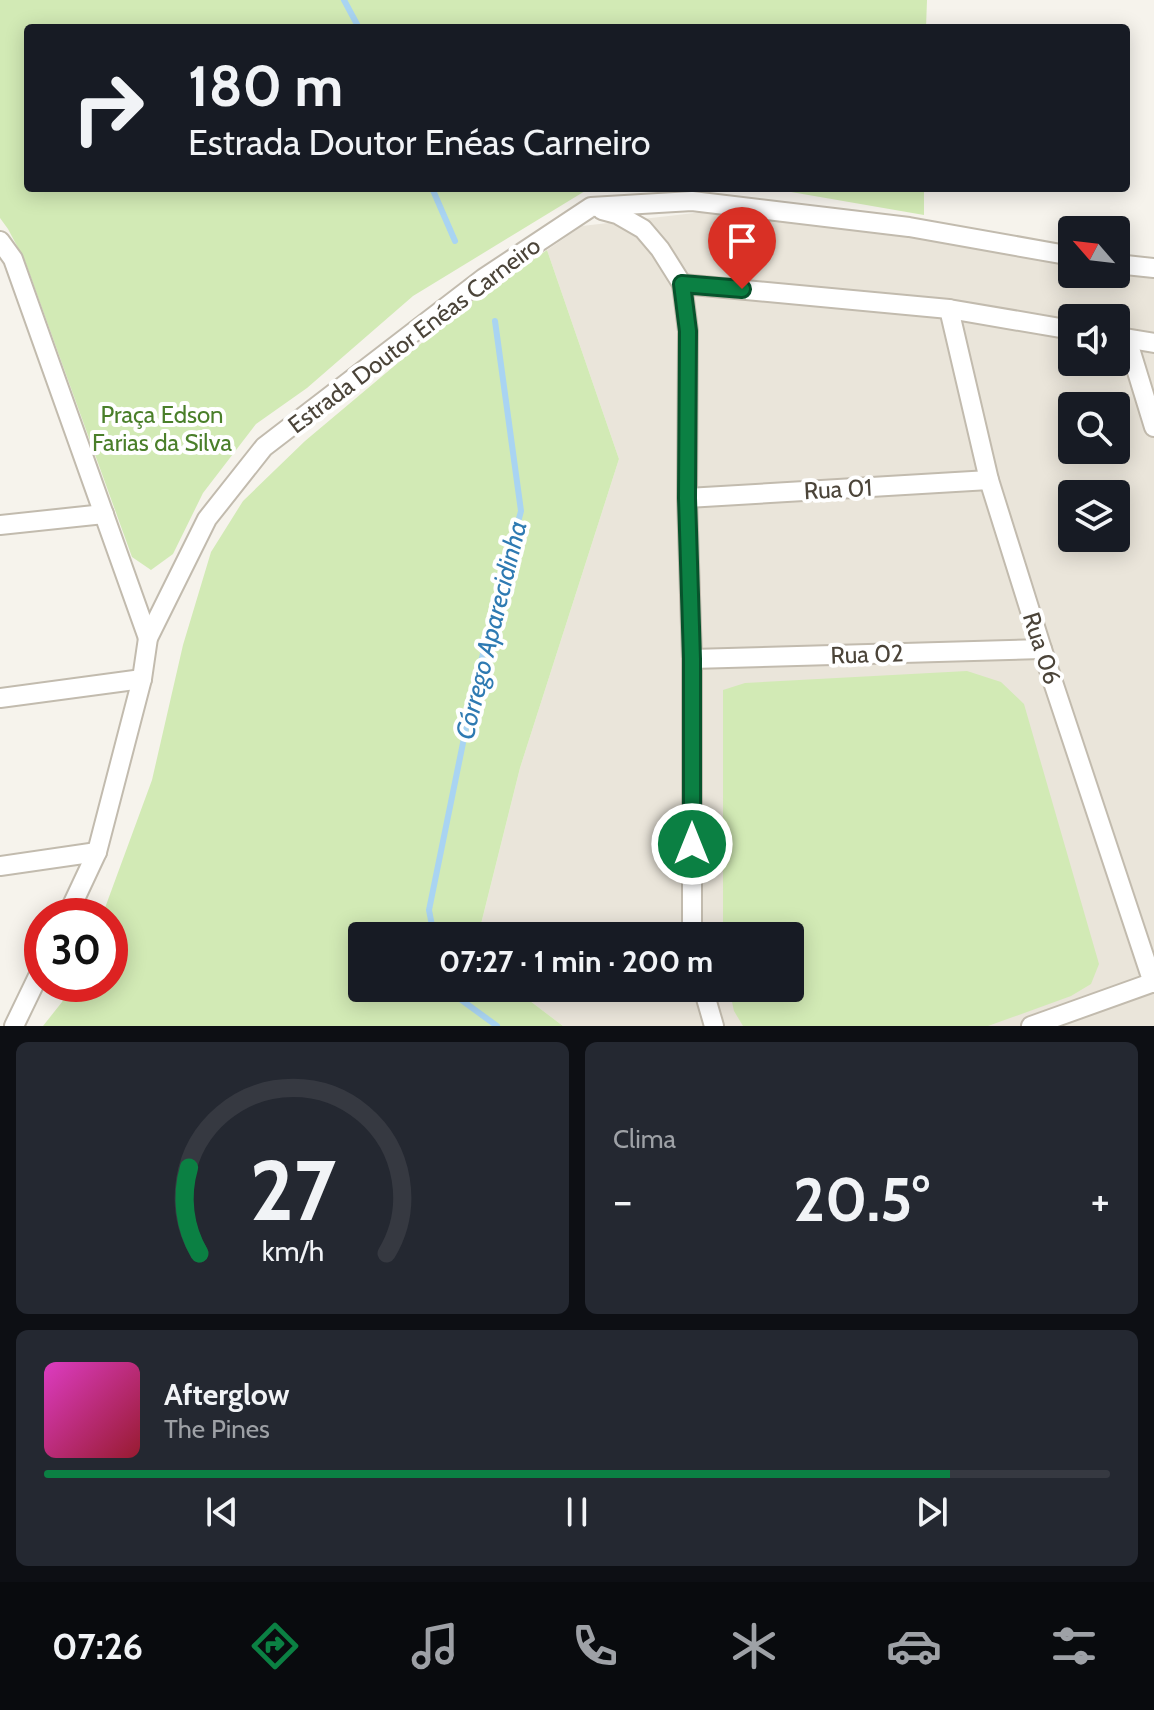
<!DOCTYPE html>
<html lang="pt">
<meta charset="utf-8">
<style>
body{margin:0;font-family:Cabin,sans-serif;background:#242831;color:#f1f3f6;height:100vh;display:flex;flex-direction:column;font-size:30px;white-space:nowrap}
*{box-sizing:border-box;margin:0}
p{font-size:26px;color:#9ea1a6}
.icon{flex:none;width:44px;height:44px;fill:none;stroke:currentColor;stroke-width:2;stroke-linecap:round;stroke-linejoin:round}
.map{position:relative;height:1026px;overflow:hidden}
.panel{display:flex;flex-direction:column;gap:16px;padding:16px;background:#0d0f14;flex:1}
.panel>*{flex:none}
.guide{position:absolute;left:24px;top:24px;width:1106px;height:168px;border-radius:8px;box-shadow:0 4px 20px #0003;background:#171b24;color:#f1f3f6;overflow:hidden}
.needle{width:52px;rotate:298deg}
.fabs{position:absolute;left:1058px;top:216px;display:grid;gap:16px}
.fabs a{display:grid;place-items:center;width:72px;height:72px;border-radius:8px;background:#171b24;box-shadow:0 4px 20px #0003;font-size:40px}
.speed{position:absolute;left:24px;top:898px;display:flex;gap:16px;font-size:40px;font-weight:700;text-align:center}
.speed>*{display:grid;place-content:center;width:104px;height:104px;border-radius:50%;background:#171b24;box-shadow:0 4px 20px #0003;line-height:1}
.speed .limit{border:12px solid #d22;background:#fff;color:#111}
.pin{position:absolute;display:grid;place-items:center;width:68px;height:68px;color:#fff;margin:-82px -34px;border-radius:50% 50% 50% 0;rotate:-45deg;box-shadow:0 0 8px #0007}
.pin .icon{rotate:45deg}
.me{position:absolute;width:88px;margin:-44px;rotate:0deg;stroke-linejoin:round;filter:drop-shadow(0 0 6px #0008)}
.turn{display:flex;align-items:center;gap:28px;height:168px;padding:0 32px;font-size:36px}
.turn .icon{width:104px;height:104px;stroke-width:2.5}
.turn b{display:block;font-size:56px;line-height:68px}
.big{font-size:60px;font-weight:700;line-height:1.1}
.panel .card{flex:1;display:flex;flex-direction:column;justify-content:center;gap:12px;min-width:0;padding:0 28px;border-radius:12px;background:#242831}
.panel .dial{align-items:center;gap:0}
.dial svg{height:208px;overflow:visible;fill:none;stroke:#363941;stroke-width:7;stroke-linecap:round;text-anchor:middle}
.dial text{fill:#f1f3f6;stroke:none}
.song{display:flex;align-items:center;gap:24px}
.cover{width:96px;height:96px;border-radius:12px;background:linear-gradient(135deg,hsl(310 70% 55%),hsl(350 70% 35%))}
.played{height:8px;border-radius:4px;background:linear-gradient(90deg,#0b8043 85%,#363941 85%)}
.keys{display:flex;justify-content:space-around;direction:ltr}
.heat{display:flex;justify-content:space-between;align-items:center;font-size:44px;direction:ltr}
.panel .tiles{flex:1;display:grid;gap:16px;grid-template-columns:1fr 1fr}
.card:last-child{grid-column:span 2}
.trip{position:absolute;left:348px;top:922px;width:456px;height:80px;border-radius:8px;background:#171b24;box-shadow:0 4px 20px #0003;font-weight:700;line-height:80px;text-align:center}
.menu{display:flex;height:128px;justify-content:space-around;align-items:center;background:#090b0e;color:#9ea1a6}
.menu .icon{width:56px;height:56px}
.menu .on{color:#0b8043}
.menu b{font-size:36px;color:#f1f3f6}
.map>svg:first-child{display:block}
.residential{fill:#eae5da;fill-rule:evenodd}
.green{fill:#d2eab5}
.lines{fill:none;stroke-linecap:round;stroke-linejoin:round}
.stream{stroke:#a9d4f2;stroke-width:6}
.street-casing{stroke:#c2bbae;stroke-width:22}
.street{stroke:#fff;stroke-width:18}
.route-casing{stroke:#07532c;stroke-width:20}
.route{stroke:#0b8043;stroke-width:14}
.labels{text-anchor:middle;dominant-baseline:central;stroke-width:8;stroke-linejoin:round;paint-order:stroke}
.street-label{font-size:24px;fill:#4b4439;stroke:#fff}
.park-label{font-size:24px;fill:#4a7f2a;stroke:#fff}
.water-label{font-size:26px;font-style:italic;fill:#2e7ab2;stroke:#fff}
</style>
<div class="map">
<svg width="1154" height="1026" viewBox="0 0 1154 1026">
<rect width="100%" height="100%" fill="#f6f3ec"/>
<path class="residential" d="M 703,212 L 900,234 L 1072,265 L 1072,274 L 1116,273 L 1154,276 L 1154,1026 L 563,1026 L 513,988 L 790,988 L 790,936 L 478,936 L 520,768 L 619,459 L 547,250 L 582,226 ZM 1072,318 L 1116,318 L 1116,362 L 1072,362 ZM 1072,406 L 1116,406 L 1116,450 L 1072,450 ZM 1072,494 L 1116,494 L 1116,538 L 1072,538 Z"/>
<g class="green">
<path d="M 0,0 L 927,0 L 926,28 L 28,28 L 28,188 L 590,188 L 413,296 L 307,388 L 256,424 L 203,493 L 173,554 L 151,570 L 132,557 L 25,261 L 8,229 L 0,218 Z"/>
<path d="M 768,188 L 924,188 L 924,215 Z"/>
<path d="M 547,250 L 619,459 L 520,768 L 478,936 L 362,936 L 362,988 L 513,988 L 563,1026 L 43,1026 L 62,1002 L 70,984 L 110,984 L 110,916 L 102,916 L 152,780 L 183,645 L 211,552 L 243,501 L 305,441 L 468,304 Z"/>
<path d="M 967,671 L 1001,682 L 1024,704 L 1099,964 L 1091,984 L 1071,996 L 988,1026 L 743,1026 L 734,1011 L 729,988 L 790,988 L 790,936 L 723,936 L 723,690 L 745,683 Z"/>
</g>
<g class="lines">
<g class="stream">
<path d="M 344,0 L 359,28"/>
<path d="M 432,188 L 455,241"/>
<path d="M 434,936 L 429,910 L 475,684 L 521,511 L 495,321"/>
<path d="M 445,988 L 497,1026"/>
</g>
<g class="street-casing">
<g id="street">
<path d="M 602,210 L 617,214 L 643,229 L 660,249 L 682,284 L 688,331 L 687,498 L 692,659 L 692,936"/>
<path d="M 0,241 L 13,259 L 148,638"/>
<path d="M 1116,264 L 1154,268"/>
<path d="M 682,284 L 949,309 L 1072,330"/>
<path d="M 949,309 L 989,480 L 1042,649 L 1153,983"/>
<path d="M 1119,337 L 1154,343"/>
<path d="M 1127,339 L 1154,427"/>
<path d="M 687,498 L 989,480"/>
<path d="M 0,525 L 104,514"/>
<path d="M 692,659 L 1042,649"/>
<path d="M 0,698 L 142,679"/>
<path d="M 0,866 L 97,852"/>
<path d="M 67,916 L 97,852 L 142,679 L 148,638 L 207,519 L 264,447 L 484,278 L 591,207 L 692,201 L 909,227 L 1072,256"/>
<path d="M 703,988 L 714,1026"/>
<path d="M 14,1026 L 42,968"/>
<path d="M 1031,1026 L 1154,982"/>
</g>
</g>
<use href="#street" class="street"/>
</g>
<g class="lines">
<g class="route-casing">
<path id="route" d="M 692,844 L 692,659 L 687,498 L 688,331 L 682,284 L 742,289"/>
</g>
<use href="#route" class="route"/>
</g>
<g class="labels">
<g class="street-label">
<text transform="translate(414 335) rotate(-37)">Estrada Doutor Enéas Carneiro</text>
<text transform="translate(838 489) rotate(-3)">Rua 01</text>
<text transform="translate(1042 648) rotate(72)">Rua 06</text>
<text transform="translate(867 654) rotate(-2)">Rua 02</text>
</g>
<g class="park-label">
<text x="162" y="414">Praça Edson<tspan x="162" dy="28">Farias da Silva</tspan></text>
</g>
<g class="water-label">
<text transform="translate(491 630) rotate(-76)">Córrego Aparecidinha</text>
</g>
</g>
</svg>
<div class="fabs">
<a><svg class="needle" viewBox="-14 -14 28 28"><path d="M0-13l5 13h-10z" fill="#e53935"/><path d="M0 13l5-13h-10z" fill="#9ea1a6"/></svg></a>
<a><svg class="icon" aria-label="sound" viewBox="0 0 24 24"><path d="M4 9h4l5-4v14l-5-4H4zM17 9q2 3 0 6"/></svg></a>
<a><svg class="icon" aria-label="search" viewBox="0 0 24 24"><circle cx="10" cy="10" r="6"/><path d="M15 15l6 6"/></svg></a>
<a><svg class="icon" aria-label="layers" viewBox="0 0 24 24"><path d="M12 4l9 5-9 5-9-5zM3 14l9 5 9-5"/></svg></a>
</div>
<div class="speed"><div class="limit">30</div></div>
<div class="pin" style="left:742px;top:289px;background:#d93025"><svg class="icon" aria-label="arrive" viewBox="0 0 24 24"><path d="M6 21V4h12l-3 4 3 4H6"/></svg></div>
<svg class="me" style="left:692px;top:844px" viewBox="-20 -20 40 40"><circle r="17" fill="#0b8043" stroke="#fff" stroke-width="3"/><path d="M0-11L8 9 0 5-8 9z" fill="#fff"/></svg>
<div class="trip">07:27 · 1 min · 200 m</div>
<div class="guide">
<div class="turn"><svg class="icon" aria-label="right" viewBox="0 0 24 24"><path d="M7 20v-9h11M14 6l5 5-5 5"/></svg><div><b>180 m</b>Estrada Doutor Enéas Carneiro</div></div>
</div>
</div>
<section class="panel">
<div class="tiles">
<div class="card dial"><svg viewBox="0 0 100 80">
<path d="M14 69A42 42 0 1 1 86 69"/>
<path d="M14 69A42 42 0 0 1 10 36" stroke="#0b8043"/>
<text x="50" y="56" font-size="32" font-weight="700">27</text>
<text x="50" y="72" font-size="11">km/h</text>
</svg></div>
<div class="card"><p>Clima</p>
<div class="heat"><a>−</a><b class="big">20.5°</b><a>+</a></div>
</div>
<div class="card">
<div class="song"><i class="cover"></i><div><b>Afterglow</b><p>The Pines</p></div></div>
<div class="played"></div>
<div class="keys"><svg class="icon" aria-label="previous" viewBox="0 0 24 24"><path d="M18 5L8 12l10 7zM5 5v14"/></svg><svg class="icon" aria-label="pause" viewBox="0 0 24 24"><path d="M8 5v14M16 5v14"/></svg><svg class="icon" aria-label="next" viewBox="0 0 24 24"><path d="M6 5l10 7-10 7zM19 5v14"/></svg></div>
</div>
</div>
</section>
<nav class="menu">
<b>07:26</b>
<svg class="icon on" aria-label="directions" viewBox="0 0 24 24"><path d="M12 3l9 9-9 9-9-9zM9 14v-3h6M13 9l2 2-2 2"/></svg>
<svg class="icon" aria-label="music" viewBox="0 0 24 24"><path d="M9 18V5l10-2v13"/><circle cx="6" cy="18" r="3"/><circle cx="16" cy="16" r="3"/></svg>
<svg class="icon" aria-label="phone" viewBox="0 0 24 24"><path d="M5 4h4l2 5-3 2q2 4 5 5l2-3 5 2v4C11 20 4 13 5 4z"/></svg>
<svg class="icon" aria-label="climate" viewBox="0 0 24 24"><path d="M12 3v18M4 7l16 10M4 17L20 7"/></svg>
<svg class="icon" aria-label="car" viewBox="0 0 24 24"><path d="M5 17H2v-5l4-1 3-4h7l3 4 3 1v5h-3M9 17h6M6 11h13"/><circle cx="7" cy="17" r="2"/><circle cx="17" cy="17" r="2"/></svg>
<svg class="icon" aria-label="filters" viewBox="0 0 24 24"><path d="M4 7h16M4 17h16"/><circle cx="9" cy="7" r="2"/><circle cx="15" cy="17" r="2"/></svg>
</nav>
